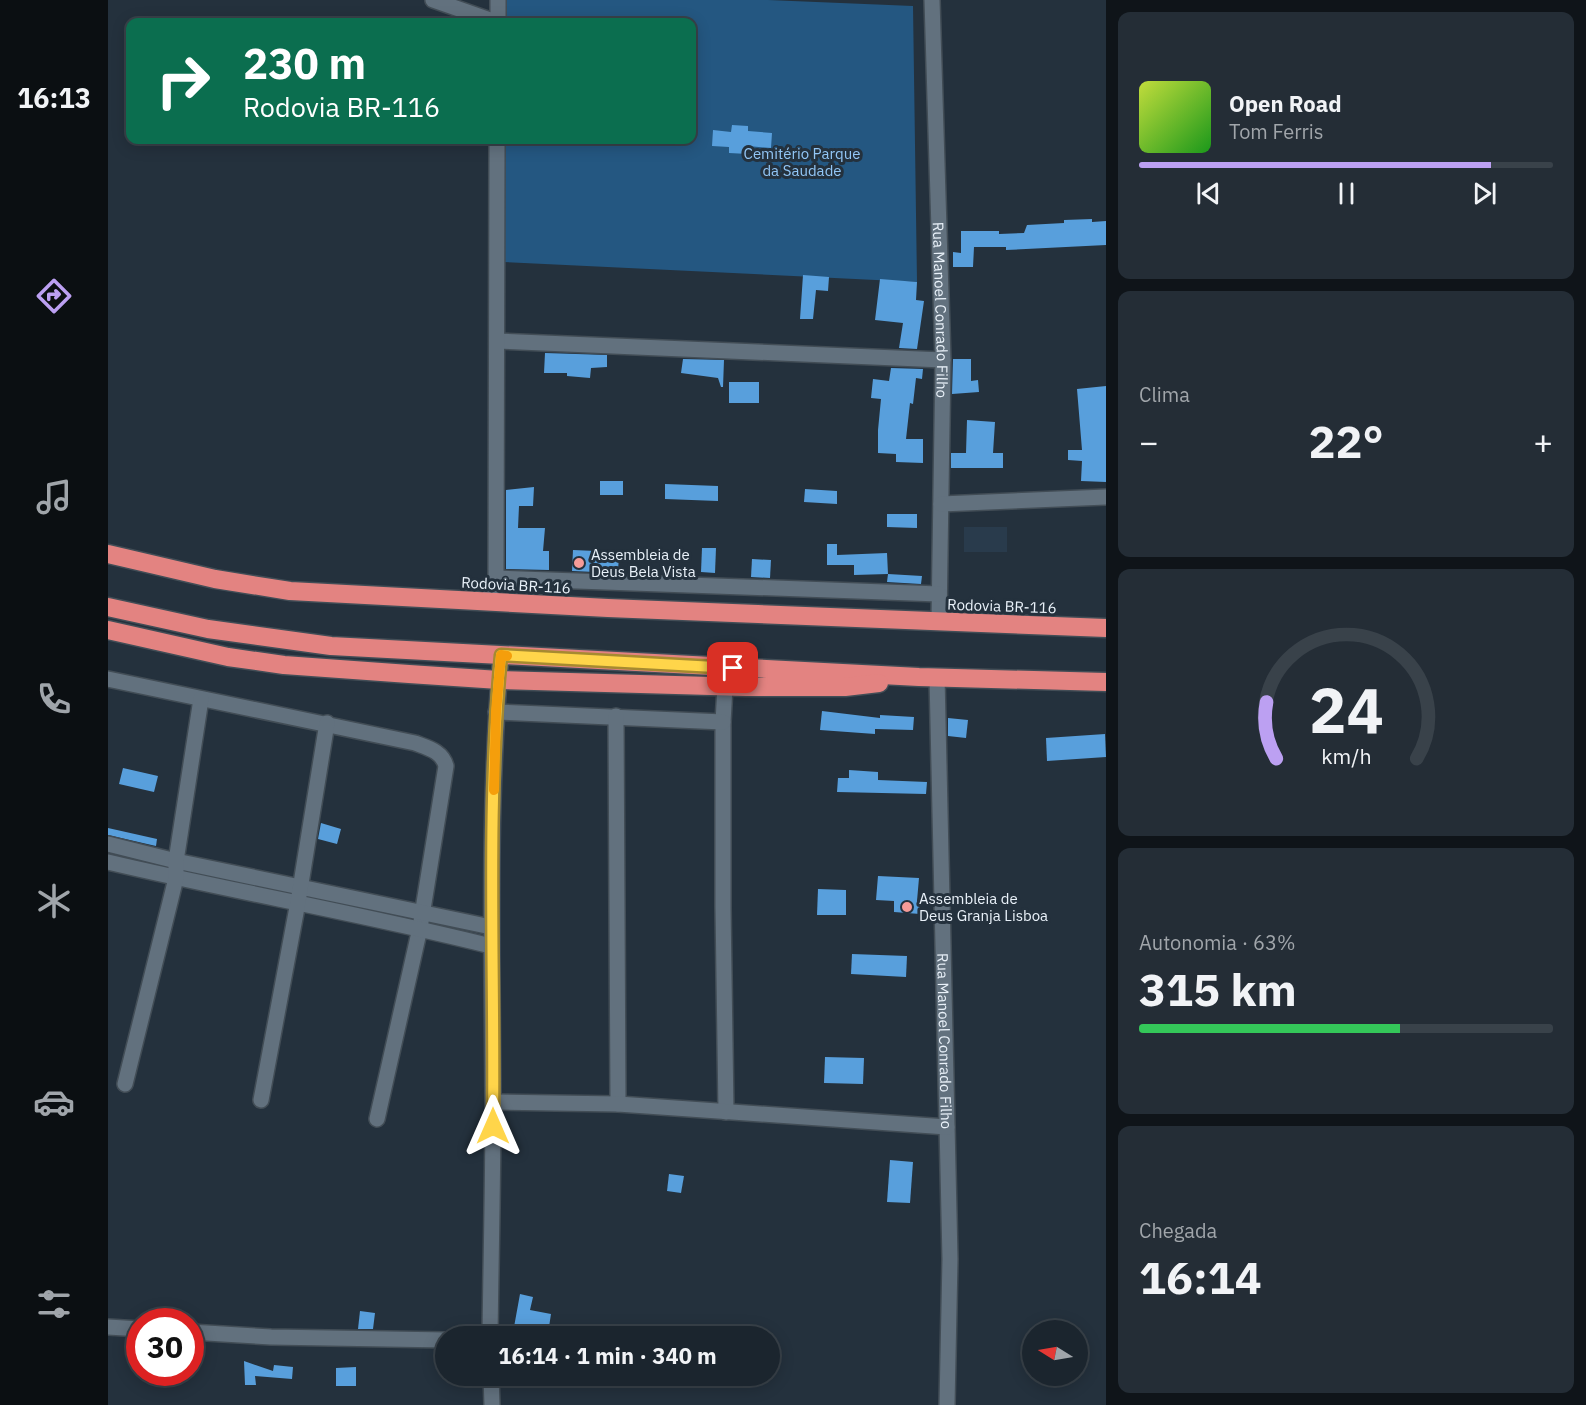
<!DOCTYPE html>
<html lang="pt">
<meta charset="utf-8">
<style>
body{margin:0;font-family:"IBM Plex Sans",sans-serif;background:#242d36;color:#f1f3f6;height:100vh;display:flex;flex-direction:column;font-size:22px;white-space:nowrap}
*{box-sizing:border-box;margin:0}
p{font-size:20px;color:#a0a5aa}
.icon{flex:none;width:33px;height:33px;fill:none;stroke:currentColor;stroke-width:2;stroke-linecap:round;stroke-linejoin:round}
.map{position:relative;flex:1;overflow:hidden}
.drawer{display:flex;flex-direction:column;gap:12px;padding:12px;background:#0f1419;width:480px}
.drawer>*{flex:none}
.guide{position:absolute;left:18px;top:18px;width:570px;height:126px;border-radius:12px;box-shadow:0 3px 15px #0003,0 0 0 2px #39424a;background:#0b6e4f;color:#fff;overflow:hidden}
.needle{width:39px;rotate:281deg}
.tools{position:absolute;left:914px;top:1320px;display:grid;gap:12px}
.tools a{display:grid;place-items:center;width:66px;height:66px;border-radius:50%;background:#1b252e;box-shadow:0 3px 15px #0003,0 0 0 2px #39424a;font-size:30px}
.speed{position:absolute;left:18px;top:1308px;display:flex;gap:12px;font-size:30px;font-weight:700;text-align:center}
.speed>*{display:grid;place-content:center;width:78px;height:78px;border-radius:50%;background:#1b252e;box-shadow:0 3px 15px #0003,0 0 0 2px #39424a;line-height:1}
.speed .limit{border:9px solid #d22;background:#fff;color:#111}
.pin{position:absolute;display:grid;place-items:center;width:51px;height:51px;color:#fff;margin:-26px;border-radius:12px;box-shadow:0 3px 9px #0006}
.me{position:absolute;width:66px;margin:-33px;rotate:0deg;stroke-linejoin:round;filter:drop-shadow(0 0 4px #0008)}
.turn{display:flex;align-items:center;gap:21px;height:126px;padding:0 18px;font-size:27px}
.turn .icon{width:78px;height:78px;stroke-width:2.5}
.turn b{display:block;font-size:42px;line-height:51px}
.big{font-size:45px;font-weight:700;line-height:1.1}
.drawer .tile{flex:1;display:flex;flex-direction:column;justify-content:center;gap:9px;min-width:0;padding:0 21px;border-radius:12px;background:#242d36}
.drawer .dial{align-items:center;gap:0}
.dial svg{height:156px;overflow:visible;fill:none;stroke:#39424a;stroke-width:7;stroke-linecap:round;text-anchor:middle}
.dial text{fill:#f1f3f6;stroke:none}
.song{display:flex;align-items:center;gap:18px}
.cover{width:72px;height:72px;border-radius:9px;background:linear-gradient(135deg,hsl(70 70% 55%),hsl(120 70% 35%))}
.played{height:6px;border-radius:3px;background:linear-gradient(90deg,#bca0f2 85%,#39424a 85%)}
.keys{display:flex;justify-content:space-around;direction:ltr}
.heat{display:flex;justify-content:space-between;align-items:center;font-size:33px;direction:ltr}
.charge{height:9px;border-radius:4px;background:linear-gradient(90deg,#34c759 63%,#39424a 0)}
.trip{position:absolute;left:327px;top:1326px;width:345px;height:60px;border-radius:30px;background:#1b252e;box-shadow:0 3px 15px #0003,0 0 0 2px #39424a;font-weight:700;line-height:60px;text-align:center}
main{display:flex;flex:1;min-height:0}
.menu{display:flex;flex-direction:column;width:108px;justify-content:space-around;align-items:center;background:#0b0f12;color:#a0a5aa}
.menu .icon{width:42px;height:42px}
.menu .selected{color:#bca0f2}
.menu b{font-size:27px;color:#f1f3f6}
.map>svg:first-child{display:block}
.built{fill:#293b4c}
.green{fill:#245781}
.building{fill:#589fdc}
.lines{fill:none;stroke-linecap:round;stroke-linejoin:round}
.minor-casing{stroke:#424d56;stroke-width:18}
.highway-casing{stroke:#424d56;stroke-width:21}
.minor{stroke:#62717e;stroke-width:15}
.highway{stroke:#e38381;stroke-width:18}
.route-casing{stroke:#a68a30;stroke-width:15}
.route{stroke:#ffd54a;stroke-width:10}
.slow{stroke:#f59e0b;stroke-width:10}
.poi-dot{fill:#f59b98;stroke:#24313d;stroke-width:2}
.labels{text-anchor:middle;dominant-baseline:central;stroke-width:6;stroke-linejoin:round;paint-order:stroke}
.park-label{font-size:15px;fill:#92c6f6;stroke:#24313d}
.street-label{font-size:15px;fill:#e9f1f9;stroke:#24313d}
.poi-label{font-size:15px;fill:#e9f1f9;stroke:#24313d;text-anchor:start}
</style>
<main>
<nav class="menu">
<b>16:13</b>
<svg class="icon selected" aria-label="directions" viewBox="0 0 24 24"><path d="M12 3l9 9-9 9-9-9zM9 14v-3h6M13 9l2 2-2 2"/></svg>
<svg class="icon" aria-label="music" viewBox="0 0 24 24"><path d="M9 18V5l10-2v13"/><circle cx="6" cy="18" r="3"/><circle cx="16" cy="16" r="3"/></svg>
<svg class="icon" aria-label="phone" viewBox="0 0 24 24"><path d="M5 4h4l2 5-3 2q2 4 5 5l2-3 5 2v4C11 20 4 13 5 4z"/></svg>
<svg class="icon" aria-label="climate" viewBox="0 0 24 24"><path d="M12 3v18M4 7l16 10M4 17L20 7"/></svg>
<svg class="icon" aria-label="car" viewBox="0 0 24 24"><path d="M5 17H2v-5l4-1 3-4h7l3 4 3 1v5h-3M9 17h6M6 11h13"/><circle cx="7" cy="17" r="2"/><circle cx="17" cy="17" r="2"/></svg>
<svg class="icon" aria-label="filters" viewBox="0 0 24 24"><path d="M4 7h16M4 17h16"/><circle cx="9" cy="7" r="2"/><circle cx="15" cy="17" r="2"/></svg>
</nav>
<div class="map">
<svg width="998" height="1405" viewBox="0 0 998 1405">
<rect width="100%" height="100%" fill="#24313d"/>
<rect class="built" x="856" y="527" width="43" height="25"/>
<path class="green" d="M 395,0 L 660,0 L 805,6 L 809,282 L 395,262 L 395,140 L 584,140 L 584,22 L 395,22 Z"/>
<g class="building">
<path d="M 624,125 L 640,126 L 640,131 L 664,133 L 663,148 L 640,146 L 640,154 L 621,153 L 621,147 L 604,146 L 605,130 L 623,132 Z"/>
<path d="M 984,219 L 984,222 L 998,221 L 998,245 L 898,250 L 898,247 L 866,247 L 865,267 L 845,267 L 845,252 L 853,253 L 853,231 L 891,231 L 891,234 L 916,233 L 919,225 L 956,223 L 956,220 Z"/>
<path d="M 695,275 L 721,277 L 720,291 L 708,290 L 705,319 L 692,319 Z"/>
<path d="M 772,279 L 809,282 L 808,300 L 816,301 L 809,349 L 791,348 L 795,323 L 767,320 Z"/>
<path d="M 437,353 L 499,355 L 499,367 L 483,368 L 482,378 L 459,376 L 459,373 L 436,373 Z"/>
<path d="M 575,359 L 616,360 L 615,387 L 613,387 L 610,378 L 573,373 Z"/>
<path d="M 845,359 L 863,359 L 863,381 L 870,380 L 871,392 L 844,394 Z"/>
<path d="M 783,368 L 815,369 L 814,379 L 808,378 L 805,404 L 802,403 L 798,439 L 815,439 L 815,463 L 788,462 L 788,454 L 770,453 L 770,430 L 773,399 L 763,398 L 765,379 L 781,381 Z"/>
<rect x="621" y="382" width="30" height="21"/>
<path d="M 998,386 L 998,482 L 973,481 L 974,461 L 960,460 L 960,450 L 974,450 L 969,389 Z"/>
<path d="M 859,420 L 887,422 L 885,453 L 895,453 L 895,468 L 843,468 L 843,453 L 858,453 Z"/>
<rect x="492" y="481" width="23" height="14"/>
<path d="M 557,484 L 610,486 L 610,501 L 557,499 Z"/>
<path d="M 426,487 L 425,506 L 411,506 L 410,528 L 437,528 L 435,551 L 441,551 L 441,570 L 398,569 L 398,490 Z"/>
<path d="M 697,489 L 729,491 L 729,504 L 696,502 Z"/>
<path d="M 779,514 L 809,514 L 809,528 L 779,527 Z"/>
<path d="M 719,544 L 729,544 L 729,555 L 779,553 L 780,574 L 746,575 L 746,565 L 719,565 Z"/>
<path d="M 594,548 L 608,548 L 607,573 L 593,572 Z"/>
<path d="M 465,550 L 511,552 L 510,573 L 464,571 Z"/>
<path d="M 644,559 L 663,560 L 662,578 L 643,577 Z"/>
<path d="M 780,574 L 814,576 L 813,584 L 779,582 Z"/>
<path d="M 714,711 L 772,718 L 772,715 L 806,717 L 805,730 L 767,729 L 767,734 L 712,730 Z"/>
<path d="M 840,718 L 860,720 L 858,738 L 840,736 Z"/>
<path d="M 997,734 L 998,757 L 939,761 L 938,738 Z"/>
<path d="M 15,768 L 50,776 L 46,792 L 11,784 Z"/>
<path d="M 741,770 L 770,772 L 770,780 L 819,782 L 818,794 L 729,792 L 730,778 L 741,778 Z"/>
<path d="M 213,823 L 233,829 L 229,844 L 210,839 Z"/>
<path d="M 0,828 L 49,839 L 48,846 L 0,835 Z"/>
<path d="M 770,876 L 811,878 L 809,901 L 812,901 L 812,914 L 786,912 L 786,901 L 768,900 Z"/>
<path d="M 710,889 L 738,890 L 738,915 L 709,915 Z"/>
<path d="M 744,954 L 799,956 L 798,977 L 743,974 Z"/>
<path d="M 717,1057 L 756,1058 L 755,1084 L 716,1083 Z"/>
<path d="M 782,1160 L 805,1162 L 802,1203 L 779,1202 Z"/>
<path d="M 561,1174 L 576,1176 L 573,1193 L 559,1191 Z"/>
<path d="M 412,1294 L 425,1297 L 422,1310 L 443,1314 L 441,1327 L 432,1325 L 430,1331 L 406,1327 Z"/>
<path d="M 252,1311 L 267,1313 L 265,1329 L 250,1329 Z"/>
<path d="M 136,1361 L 165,1371 L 166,1365 L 185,1367 L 184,1379 L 147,1376 L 148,1385 L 137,1385 Z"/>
<path d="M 248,1367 L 248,1386 L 228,1386 L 228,1368 Z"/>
</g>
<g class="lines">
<g class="minor-casing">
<g id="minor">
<path d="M 325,0 L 388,22"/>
<path d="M 390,0 L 390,22"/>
<path id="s1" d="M 824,0 L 835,360 L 831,621"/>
<path d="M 389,341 L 835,360"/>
<path d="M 833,504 L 998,497"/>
<path d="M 388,578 L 831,594"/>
<path d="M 380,601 L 388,578 L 389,140"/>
<path id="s2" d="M 829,677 L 842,1259 L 839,1405"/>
<path d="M 0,679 L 307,743 C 320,748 334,751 338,766 L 312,928 L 269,1119"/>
<path d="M 617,687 L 615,722 L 615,907 L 618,1112"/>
<path d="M 388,712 L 615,722"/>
<path d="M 508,716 L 510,1104"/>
<path d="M 0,844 L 68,861 L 383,927"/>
<path d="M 0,862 C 127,892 256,914 383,946"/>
<path d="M 17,1084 L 68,878 L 68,861 L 93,699"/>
<path d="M 153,1100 L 190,902 L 219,723"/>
<path d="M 385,1102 L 510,1104 L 839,1127"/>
<path d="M 0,1327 L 32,1329"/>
<path d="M 82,1332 L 163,1337 L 338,1340"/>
<path d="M 382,1336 C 383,1258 385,1179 385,1100 C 384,952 380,803 393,655"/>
<path d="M 383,1376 L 384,1405"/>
</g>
</g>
<g class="highway-casing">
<g id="highway">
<path d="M 0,554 L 107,579 L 182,591 L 500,608 L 998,628"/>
<path d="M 0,607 L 100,629 L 223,646 L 811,677 L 998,682"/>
<path d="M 0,630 L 120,657 L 176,665 L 301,674 L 391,680 L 638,687 L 737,687 L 771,683"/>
</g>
</g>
<use href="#minor" class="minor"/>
<use href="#highway" class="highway"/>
</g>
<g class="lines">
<g class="route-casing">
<path id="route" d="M 385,1126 C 387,969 378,812 393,655 L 625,668"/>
</g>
<use href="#route" class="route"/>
<path class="slow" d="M 386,790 L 388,712 L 393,655 L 399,656"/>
</g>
<g class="poi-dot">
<circle cx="471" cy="563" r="6"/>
<circle cx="799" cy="907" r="6"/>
</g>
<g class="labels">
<g class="park-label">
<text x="694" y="153">Cemitério Parque<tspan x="694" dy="17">da Saudade</tspan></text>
</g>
<g class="street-label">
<text stroke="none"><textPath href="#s1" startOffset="310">Rua Manoel Conrado Filho</textPath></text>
<text transform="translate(408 585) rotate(3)">Rodovia BR-116</text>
<text transform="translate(894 606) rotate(2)">Rodovia BR-116</text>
<text stroke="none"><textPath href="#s2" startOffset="364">Rua Manoel Conrado Filho</textPath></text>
</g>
<g class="poi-label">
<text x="483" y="554">Assembleia de<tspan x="483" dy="17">Deus Bela Vista</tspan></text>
<text x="811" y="898">Assembleia de<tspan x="811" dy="17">Deus Granja Lisboa</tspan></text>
</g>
</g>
</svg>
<div class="tools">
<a><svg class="needle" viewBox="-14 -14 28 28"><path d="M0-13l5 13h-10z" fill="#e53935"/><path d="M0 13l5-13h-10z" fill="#a0a5aa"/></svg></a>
</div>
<div class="speed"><div class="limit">30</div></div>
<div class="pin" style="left:625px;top:668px;background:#d93025"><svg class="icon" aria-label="arrive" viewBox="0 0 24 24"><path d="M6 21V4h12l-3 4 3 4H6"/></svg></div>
<svg class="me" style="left:385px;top:1126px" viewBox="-20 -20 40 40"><path d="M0-17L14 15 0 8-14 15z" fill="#ffd54a" stroke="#fff" stroke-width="4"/></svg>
<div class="trip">16:14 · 1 min · 340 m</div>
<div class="guide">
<div class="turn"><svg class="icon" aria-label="right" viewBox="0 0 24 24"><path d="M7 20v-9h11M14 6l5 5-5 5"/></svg><div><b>230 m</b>Rodovia BR-116</div></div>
</div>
</div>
<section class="drawer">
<div class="tile">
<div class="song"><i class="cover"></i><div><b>Open Road</b><p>Tom Ferris</p></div></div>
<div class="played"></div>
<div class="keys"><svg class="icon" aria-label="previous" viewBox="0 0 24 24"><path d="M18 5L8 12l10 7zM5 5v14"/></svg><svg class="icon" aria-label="pause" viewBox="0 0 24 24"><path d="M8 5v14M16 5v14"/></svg><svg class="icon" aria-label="next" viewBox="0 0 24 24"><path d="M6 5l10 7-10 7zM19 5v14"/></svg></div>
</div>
<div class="tile"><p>Clima</p>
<div class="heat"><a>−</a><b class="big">22°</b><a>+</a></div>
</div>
<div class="tile dial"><svg viewBox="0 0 100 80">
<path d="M14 69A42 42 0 1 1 86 69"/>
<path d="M14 69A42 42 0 0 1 9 40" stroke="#bca0f2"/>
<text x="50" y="56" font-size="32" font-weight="700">24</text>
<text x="50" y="72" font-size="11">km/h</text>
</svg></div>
<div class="tile"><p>Autonomia · 63%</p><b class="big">315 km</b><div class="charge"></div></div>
<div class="tile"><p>Chegada</p><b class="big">16:14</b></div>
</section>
</main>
